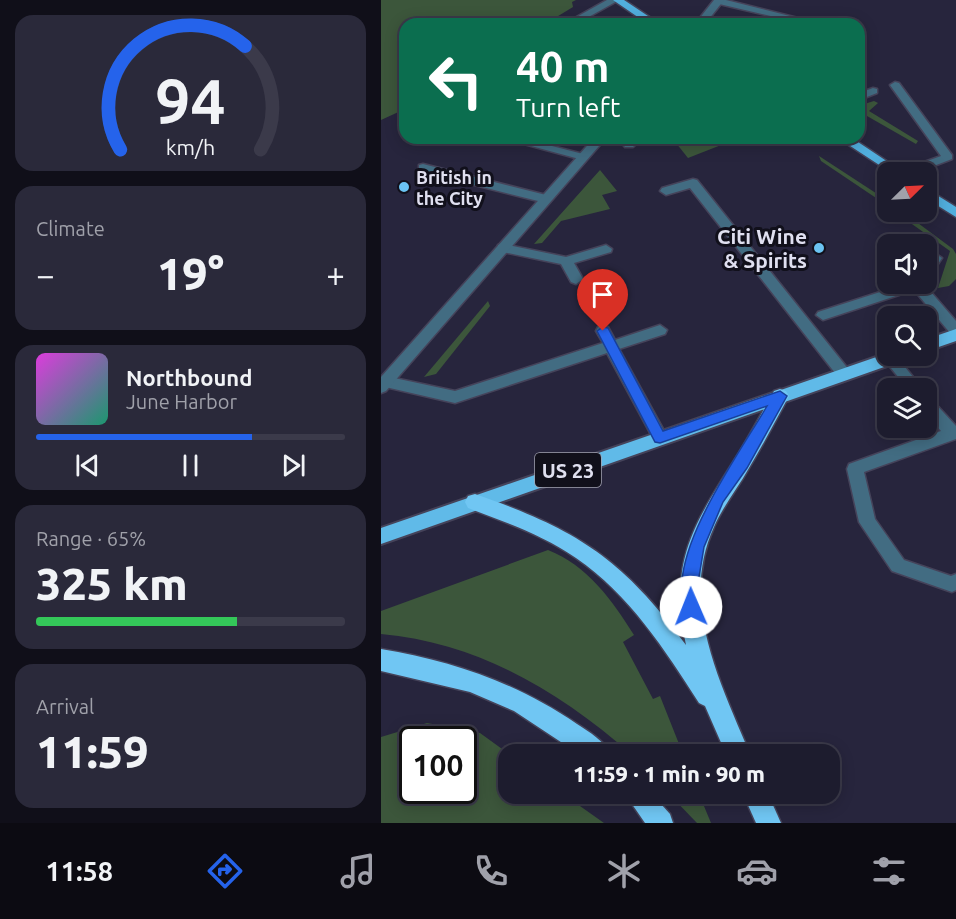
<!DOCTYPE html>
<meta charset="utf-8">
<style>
body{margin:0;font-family:Ubuntu,sans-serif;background:#2a293a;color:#f1f3f6;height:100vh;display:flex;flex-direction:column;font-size:22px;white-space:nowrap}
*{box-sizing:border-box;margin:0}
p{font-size:20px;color:#a0a1aa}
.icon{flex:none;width:33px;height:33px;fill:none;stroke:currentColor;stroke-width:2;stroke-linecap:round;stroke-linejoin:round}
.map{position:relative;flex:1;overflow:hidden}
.side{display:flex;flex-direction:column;gap:15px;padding:15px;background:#100f19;width:381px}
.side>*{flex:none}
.guide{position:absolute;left:18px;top:18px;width:466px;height:126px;border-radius:18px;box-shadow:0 3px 15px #0003,0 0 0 2px #3b3a4a;background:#0b6e4f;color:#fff;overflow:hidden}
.needle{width:39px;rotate:66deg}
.tools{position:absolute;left:496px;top:162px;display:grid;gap:12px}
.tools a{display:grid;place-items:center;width:60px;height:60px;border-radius:12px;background:#1d1c2e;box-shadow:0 3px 15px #0003,0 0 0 2px #3b3a4a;font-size:30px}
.speed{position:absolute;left:18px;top:726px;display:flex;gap:12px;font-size:30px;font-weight:700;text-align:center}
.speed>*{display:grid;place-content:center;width:78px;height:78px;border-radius:50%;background:#1d1c2e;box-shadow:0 3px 15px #0003,0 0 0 2px #3b3a4a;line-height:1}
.speed .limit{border:3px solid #111;border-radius:9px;background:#fff;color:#111}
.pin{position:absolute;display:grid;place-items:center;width:51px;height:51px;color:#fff;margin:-62px -26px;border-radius:50% 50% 50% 0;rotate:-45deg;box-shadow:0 0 6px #0007}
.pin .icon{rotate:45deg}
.me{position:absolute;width:66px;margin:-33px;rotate:359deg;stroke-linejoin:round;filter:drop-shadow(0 0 4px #0008)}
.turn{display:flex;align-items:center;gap:21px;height:126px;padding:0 18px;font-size:27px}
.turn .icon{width:78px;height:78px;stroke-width:2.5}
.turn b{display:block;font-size:42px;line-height:51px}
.big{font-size:45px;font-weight:800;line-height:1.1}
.side .card{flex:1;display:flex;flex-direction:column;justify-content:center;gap:9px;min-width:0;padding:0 21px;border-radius:18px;background:#2a293a}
.side .dial{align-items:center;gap:0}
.dial svg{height:156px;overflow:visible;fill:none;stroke:#3b3a4a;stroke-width:7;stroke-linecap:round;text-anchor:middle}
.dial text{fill:#f1f3f6;stroke:none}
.song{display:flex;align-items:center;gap:18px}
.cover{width:72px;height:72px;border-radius:9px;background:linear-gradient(135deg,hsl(300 70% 55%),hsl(160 70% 35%))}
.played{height:6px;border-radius:3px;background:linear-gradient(90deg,#2563eb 70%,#3b3a4a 70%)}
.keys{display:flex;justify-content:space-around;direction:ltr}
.heat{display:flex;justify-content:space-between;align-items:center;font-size:33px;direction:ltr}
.charge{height:9px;border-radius:4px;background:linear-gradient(90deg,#34c759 65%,#3b3a4a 0)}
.trip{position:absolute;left:117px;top:744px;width:342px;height:60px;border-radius:18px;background:#1d1c2e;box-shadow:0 3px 15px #0003,0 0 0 2px #3b3a4a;font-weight:800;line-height:60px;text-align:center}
.menu{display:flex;height:96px;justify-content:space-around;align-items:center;background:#0c0b12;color:#a0a1aa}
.menu .icon{width:42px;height:42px}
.menu .on{color:#2563eb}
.menu b{font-size:27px;color:#f1f3f6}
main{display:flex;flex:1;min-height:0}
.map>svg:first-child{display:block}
.green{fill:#3c563b;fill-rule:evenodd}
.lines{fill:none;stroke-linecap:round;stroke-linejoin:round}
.service-casing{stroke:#45435a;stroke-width:3}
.minor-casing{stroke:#45435a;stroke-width:3}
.primary-casing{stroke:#45435a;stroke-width:3}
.trunk-casing{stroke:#45435a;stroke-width:4}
.motorway-casing{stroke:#45435a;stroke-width:3}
.service{fill:#426c82;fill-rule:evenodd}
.minor{fill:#426c82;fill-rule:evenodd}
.primary{fill:#51aedd;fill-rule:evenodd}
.trunk{fill:#60bae8;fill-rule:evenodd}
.motorway{fill:#70c6f3;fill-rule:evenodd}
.route{fill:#2563eb;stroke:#184099;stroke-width:1.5}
.poi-dot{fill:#6bc3f2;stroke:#11101b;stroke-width:2}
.labels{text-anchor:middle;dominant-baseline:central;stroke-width:6;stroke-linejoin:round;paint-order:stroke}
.far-poi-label{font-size:18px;font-weight:bold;fill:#e0e0f0;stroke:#11101b;text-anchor:start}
.shield{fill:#11101b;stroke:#a2a2b0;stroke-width:1.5}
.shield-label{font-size:20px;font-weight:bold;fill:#e0e0f0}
.poi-label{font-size:21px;font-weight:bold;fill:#e0e0f0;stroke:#11101b;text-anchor:end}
</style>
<main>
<section class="side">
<div class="card dial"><svg viewBox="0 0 100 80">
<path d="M14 69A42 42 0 1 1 86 69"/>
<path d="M14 69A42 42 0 0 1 78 16" stroke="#2563eb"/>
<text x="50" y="56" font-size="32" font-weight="700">94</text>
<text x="50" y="72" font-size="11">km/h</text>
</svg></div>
<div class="card"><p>Climate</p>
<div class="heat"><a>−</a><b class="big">19°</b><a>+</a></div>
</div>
<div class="card">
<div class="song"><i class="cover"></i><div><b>Northbound</b><p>June Harbor</p></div></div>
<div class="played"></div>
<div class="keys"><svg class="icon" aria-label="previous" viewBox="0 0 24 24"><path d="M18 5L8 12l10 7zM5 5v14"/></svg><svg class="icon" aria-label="pause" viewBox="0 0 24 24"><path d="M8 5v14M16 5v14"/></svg><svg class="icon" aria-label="next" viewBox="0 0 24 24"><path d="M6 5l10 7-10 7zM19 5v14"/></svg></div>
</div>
<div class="card"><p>Range · 65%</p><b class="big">325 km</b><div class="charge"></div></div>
<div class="card"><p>Arrival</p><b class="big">11:59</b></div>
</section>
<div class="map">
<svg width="575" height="823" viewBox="0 0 575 823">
<rect width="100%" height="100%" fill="#27253d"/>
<g class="green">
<path d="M 0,0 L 195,0 L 191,2 L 192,7 L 164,24 L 24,24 L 24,109 L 0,120 Z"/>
<path d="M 493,101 L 497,103 L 488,111 L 537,141 L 535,144 L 479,112 L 480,105 Z"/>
<path d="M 291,138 L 358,138 L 307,158 Z"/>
<path d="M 438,156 L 507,201 L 507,206 L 440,161 Z"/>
<path d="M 219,170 L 236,191 L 221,195 L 229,209 L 180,221 L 161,243 L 153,244 Z"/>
<path d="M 514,212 L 522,212 L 572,249 L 575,254 L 575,279 L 568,286 L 557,288 L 569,251 Z"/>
<path d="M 107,301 L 109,306 L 55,374 L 43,377 Z"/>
<path d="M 167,550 C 207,566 231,600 253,635 L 242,642 L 272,699 L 279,696 L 302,754 L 250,754 C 178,691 98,643 0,634 L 0,611 Z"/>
<path d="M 46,723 L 99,733 L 128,754 L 128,794 L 182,794 L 223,823 L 0,823 L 0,737 ZM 32,740 L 82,740 L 82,790 L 32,790 Z"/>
<path d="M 288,794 L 318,794 L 330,823 L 316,823 Z"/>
</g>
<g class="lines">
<g class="service-casing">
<g id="service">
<path d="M 333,0 L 345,0 L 441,24 L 424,24 L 334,3 Z"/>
<path d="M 514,82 L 518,83 L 571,155 L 571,159 L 537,172 L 522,172 L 524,169 L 560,156 L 509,85 Z"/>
<path d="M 492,88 L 496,89 L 496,93 L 478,100 L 478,93 Z"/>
<path d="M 121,138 L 140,138 L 206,155 L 208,157 L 202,160 Z"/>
<path d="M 236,138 L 248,138 L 254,145 L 252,147 L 244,147 Z"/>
<path d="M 42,164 L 169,196 L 171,199 L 165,203 L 38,171 L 38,165 Z"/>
<path d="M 312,179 L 316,180 L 468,370 L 470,374 L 468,378 L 458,378 L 309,188 L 285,195 L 279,191 L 281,188 Z"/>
<path d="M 122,244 L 185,257 L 225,245 L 231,249 L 230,252 L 193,263 L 202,279 L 195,284 L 190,282 L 180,264 L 117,251 L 117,245 Z"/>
<path d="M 555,254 L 561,258 L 551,273 L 546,274 L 546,261 Z"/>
<path d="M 524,284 L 543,284 L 575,321 L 575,335 L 570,334 L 533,290 L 442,320 L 435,315 L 437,312 Z"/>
<path d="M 279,325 L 286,330 L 284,334 L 238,349 L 287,438 L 284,442 L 274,442 L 226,353 L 74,403 L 0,386 L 0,378 L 4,376 L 74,391 L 222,343 L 215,331 L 217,327 L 227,327 L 234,340 Z"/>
<path d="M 507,353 L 507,356 L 515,356 L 541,388 L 526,388 L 502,358 Z"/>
<path d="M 546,398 L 551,400 L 575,426 L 575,439 L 483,472 L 494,519 L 523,560 L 570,576 L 575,574 L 575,590 L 571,592 L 511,571 L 478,522 L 466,469 L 468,464 L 560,431 L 546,415 Z"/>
</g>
</g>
<g class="minor-casing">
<g id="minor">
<path d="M 226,0 L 238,0 L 195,24 L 183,24 Z"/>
<path d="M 333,0 L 343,0 L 324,24 L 314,24 Z"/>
<path d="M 213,138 L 225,138 L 5,391 L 0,393 L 0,377 Z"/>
</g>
</g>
<g class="primary-casing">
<g id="primary">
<path d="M 232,0 L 243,0 L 279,24 L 267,24 Z"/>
<path d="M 457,138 L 471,138 L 522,172 L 509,172 Z"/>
<path d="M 546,189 L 575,207 L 575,217 L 546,199 Z"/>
</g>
</g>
<g class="trunk-casing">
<g id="trunk">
<path d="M 575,329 L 575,341 L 546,351 L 546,339 Z"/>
<path d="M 507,353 L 507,356 L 525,356 L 523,360 L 0,544 L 0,528 Z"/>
</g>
</g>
<g class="motorway-casing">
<g id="motorway">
<path d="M 399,389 L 405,391 L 408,396 C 395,420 382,445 368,468 C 357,488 342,506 333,527 C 298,603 340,684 369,754 L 345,754 L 324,706 L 318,703 C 284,650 248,594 195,558 C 162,535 124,522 87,508 L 84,502 L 87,496 L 94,494 C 195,529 241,558 305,645 C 288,562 311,527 354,459 C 368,437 380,414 393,391 Z"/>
<path d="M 0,649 C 72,661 136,683 196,724 C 208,732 224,741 229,754 L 198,754 L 133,711 L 89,692 L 0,671 Z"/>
<path d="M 244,794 L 271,794 L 289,814 L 292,823 L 264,823 Z"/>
<path d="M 362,794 L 387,794 L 400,823 L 375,823 Z"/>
</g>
</g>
<use href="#service" class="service"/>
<use href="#minor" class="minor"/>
<use href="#primary" class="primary"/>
<use href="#trunk" class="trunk"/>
<use href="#motorway" class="motorway"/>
</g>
<path class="route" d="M 222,327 L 227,328 L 282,431 L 399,391 L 406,396 L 366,468 L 342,502 L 323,547 L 316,589 L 319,607 L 316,613 L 310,615 L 305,613 C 281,558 359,453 386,406 L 279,443 L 274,442 L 216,331 Z"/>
<g class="poi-dot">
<circle cx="23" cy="187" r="6"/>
<circle cx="438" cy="248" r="6"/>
</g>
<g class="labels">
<g class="far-poi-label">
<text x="35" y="177">British in<tspan x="35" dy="21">the City</tspan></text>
</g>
<rect class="shield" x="154" y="453" width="66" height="34" rx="4.5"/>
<g class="shield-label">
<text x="187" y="470">US 23</text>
</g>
<g class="poi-label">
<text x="426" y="236">Citi Wine<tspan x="426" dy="24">&amp; Spirits</tspan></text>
</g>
</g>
</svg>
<div class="tools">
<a><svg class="needle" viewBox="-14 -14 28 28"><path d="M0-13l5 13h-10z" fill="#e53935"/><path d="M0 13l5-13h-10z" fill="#a0a1aa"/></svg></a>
<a><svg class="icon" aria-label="sound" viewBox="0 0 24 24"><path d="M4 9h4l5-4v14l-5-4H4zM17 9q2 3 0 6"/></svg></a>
<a><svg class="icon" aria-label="search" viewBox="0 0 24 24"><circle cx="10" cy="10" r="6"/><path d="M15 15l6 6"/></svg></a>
<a><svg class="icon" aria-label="layers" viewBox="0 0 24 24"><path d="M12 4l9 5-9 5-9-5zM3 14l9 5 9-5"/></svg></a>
</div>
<div class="speed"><div class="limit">100</div></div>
<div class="pin" style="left:222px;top:331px;background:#d93025"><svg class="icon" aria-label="arrive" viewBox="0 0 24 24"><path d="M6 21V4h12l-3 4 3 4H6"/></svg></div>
<svg class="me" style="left:310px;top:607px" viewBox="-20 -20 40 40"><circle r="19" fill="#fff"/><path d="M0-13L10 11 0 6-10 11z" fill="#2563eb"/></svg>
<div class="trip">11:59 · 1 min · 90 m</div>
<div class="guide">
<div class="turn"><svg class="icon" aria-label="left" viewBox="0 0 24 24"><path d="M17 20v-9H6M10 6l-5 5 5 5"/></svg><div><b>40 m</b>Turn left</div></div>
</div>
</div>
</main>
<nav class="menu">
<b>11:58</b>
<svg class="icon on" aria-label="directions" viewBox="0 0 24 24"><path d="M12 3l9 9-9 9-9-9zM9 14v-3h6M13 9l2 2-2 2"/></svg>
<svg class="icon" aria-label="music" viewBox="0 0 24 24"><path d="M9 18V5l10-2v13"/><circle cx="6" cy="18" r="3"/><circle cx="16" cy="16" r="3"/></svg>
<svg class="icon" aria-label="phone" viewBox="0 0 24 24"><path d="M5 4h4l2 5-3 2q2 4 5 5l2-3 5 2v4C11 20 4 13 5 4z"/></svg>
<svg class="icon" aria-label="climate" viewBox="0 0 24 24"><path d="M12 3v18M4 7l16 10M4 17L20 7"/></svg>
<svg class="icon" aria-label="car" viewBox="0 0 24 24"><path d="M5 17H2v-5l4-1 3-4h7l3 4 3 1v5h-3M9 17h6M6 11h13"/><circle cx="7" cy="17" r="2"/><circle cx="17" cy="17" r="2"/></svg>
<svg class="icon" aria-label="filters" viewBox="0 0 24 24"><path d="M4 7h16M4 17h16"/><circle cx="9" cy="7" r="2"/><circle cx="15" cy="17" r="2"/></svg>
</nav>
